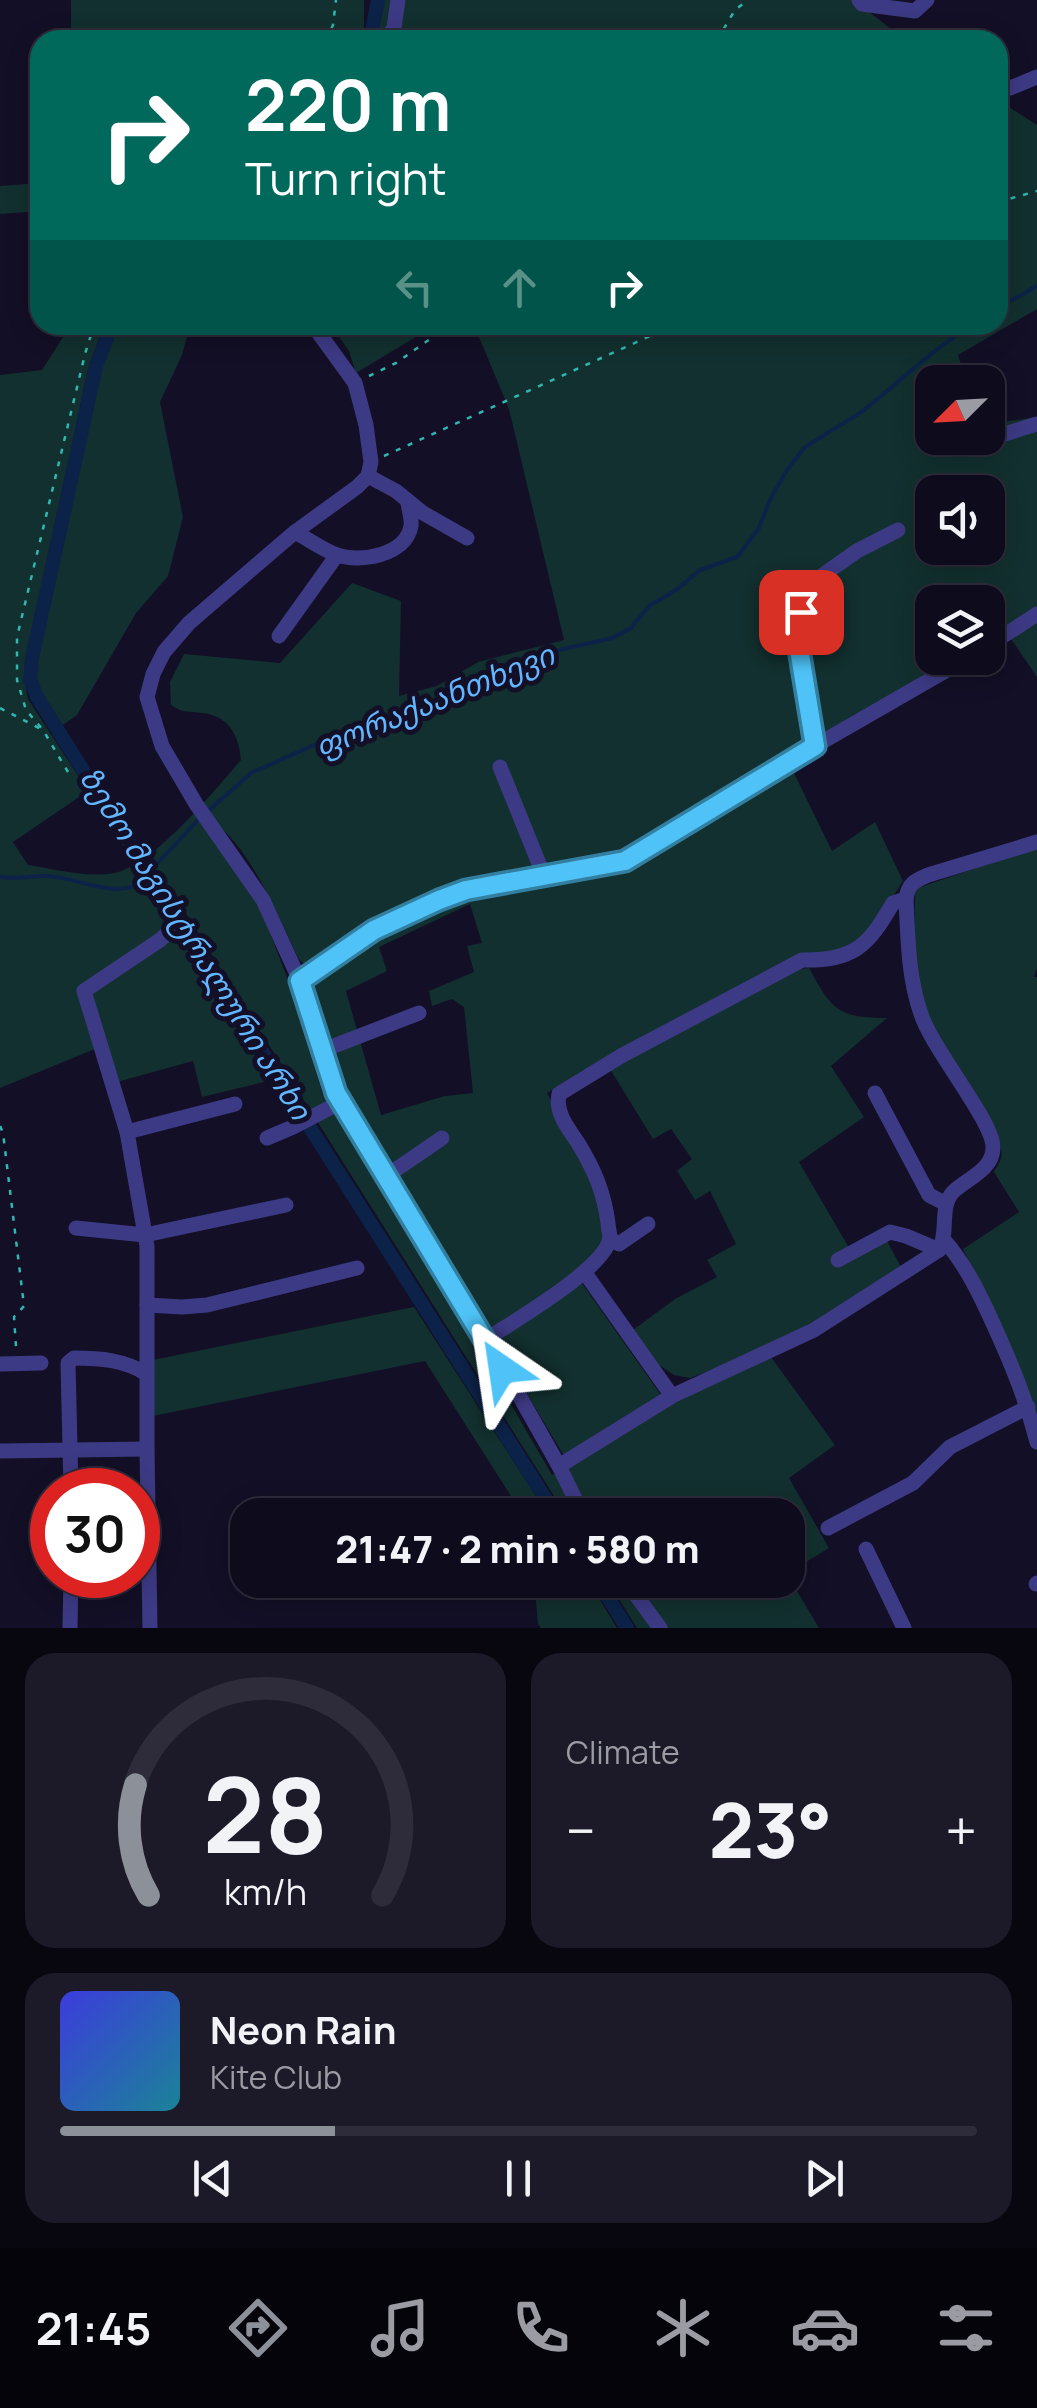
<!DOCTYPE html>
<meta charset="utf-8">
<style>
body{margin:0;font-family:Manrope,"Noto Sans Georgian",sans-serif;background:#1c1929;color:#f1f3f6;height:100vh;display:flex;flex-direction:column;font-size:38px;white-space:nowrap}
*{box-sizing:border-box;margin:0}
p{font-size:32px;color:#9b9ba3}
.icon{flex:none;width:55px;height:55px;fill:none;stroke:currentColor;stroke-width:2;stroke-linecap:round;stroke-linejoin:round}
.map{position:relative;height:1628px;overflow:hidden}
.sheet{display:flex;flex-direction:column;gap:25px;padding:25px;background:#08060f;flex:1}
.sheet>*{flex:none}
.top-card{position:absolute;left:30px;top:30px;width:978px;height:305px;border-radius:30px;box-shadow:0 5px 25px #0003,0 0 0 2px #2e2b3b;background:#00695c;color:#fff;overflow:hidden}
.needle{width:65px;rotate:246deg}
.fabs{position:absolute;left:915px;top:365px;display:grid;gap:20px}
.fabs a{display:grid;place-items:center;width:90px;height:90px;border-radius:20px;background:#0e0b1c;box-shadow:0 5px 25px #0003,0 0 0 2px #2e2b3b;font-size:50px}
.speed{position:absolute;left:30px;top:1468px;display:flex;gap:20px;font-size:50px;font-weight:700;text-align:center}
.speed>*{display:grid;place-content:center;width:130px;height:130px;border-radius:50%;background:#0e0b1c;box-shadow:0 5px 25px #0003,0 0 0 2px #2e2b3b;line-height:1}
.speed .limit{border:15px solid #d22;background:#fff;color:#111}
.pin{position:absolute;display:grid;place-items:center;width:85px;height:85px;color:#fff;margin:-42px;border-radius:20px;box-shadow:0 5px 15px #0006}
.me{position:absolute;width:110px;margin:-55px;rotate:328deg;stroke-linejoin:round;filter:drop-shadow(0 0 8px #0008)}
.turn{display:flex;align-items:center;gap:35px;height:210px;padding:0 50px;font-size:45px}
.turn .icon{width:130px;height:130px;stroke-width:2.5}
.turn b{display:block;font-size:70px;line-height:85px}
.lanes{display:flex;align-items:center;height:95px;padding:0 50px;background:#0003;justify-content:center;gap:50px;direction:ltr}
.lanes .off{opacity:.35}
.big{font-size:75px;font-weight:800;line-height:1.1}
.sheet .tile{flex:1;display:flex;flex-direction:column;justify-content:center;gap:15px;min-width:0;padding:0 35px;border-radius:30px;background:#1c1929}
.sheet .dial{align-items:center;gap:0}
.dial svg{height:260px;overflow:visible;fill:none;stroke:#2e2b3b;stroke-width:7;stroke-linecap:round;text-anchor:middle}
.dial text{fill:#f1f3f6;stroke:none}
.song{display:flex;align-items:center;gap:30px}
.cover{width:120px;height:120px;border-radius:15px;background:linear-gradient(135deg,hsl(240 70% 55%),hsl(190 70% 35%))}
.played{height:10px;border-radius:5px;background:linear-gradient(90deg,#8c9099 30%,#2e2b3b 30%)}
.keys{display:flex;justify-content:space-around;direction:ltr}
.heat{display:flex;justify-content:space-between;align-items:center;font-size:55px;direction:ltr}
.sheet .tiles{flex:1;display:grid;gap:25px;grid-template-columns:1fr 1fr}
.tile:last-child{grid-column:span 2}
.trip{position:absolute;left:230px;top:1498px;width:575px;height:100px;border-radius:30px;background:#0e0b1c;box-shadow:0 5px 25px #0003,0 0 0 2px #2e2b3b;font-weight:800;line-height:100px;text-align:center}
.dock{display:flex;height:160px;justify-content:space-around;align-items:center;background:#06040b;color:#9b9ba3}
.dock .icon{width:70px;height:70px}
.dock .current{color:#8c9099}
.dock b{font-size:45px;color:#f1f3f6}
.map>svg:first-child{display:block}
.green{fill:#12302f;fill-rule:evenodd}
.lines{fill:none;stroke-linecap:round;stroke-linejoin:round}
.stream{stroke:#0c2248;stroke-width:4}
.canal{stroke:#0c2248;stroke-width:14}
.path{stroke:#2fb8b0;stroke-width:2.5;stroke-dasharray:5 8;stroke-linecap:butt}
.minor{stroke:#3d3a85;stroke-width:15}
.route-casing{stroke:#337fa1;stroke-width:25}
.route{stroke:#4fc3f7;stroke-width:18}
.labels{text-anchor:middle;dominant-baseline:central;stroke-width:10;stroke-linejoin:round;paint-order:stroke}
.water-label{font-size:30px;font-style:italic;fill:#62b6ff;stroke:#130f26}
</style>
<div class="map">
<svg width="1037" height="1628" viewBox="0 0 1037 1628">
<rect width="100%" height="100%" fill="#130f26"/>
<g class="green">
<path d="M 71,0 L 364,0 L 364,27 L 356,40 L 71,40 Z"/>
<path d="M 381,0 L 854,0 L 905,40 L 375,40 L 378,33 Z"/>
<path d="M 998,100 L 1037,125 L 1037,309 L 958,355 L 967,382 L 932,382 L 932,438 L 988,438 L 988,424 L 1037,417 L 1037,608 L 988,639 L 988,602 L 932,602 L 932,658 L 957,658 L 821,734 L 621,857 L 464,885 C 428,894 394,907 362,927 C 344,939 326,963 304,964 L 298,958 C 280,919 251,850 217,825 L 260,907 L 290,985 L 322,1092 L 479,1349 L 552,1475 L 673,1402 L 771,1357 L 835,1445 L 789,1478 L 829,1548 L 788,1573 L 788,1515 L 566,1515 L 171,890 L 157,902 L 272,1080 L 202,1097 L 193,1061 L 117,1082 L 107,1044 L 0,1088 L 0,375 L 42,370 L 71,325 L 104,325 L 87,373 L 24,680 L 28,699 L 88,791 L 13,842 L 28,865 C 55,869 86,878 114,873 C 153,866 215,790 241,760 C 239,736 229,716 203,713 C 187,711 185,714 171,705 L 170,682 L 184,654 L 280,663 L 352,583 L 401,601 L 399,696 L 437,686 L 478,662 L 564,640 L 509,409 L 474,325 L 998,325 ZM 932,492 L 988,492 L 988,548 L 932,548 Z"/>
<path d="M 40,183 L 40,211 L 0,214 L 0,186 Z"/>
<path d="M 117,325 L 190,325 L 182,355 L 160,402 L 183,517 L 168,576 L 136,613 L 77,715 L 60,727 L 38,691 L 34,675 L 96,390 L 110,336 Z"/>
<path d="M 335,325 L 453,325 L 429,329 L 356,373 L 349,351 L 333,328 Z"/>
<path d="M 1037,619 L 1037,677 L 1009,636 Z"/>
<path d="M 791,767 L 832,851 L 875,822 L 903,881 L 878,920 L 847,950 L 772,968 L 547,1093 L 592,1172 L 604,1237 L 599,1253 L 583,1267 L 490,1331 L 351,1103 L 329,1052 L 306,986 L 310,981 L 372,934 L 457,897 L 551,878 L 597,876 L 634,864 ZM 470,904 L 482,943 L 467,946 L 474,972 L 429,991 L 432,1006 L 452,999 L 464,1007 L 473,1093 L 445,1096 L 381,1115 L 346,991 L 387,971 L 379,947 Z"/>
<path d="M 1037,847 L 1037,968 L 1034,977 L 1037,977 L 1037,1421 L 1015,1358 L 963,1249 L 1019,1212 L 994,1172 C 996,1167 1000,1163 1001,1158 C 1009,1128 939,1044 926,1013 C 911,978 915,927 915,889 Z"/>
<path d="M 809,968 C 831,1009 838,1018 887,1018 L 831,1066 L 864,1117 L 799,1162 L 855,1258 L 886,1239 L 901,1267 L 812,1327 L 737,1360 L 690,1378 L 674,1375 L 656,1363 L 633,1330 L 675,1299 L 717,1277 L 707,1260 L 736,1244 L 710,1191 L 695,1200 L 677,1171 L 692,1159 L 671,1129 L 653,1139 L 610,1069 L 795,970 Z"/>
<path d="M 581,1282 L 661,1395 L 564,1456 L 496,1342 Z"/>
<path d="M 414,1307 L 548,1515 L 523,1515 L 425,1361 L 153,1416 L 153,1360 Z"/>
<path d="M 788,1576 L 819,1628 L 637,1628 L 607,1580 L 788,1580 Z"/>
<path d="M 534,1580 L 588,1580 L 617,1628 L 541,1628 L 538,1624 Z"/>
</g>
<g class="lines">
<g class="stream">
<path d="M 998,308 L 1037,286"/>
<path d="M 206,813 L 251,773 L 314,745 L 363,725 L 407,714 L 440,701 L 477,684 L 500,666 L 533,656 L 612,638 L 631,628 L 649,606 L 676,590 L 700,570 L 737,557 L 759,528 L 769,502 L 786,471 L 805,447 L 863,411 L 931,354 L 970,325"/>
<path d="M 0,877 C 17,880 32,875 49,876 C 78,878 110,897 137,885 L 199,819"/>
</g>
<g class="canal">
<path d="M 370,40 L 378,0"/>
<path d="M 112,325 L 96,366 L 32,658 L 30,680 L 37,697 L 76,759 L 556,1515"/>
<path d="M 597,1580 L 627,1628"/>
</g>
<g class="path">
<path d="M 326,40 L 333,25 L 336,0"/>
<path d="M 717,40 L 735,10 L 748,0"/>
<path d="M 998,202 L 1037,191"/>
<path d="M 369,376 L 396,363 L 450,325"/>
<path d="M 384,456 L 659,332 L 680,325"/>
<path d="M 0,708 L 41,729"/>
<path d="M 68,772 L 43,730 L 26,710 L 17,680 L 17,637 L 85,354 L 94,325"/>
<path d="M 0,1126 L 3,1133 L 24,1306 L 14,1317 L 16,1347"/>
</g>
<g class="minor">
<path d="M 859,0 L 862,4 L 915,11 L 927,0"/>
<path d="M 385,40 L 394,28 L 398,0"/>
<path d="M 1010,88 L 1037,77"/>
<path d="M 313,325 L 355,383 L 366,425 L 371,462 L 368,476 L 357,487 L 295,532 L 189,623 L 164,652 L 153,674 L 147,697 L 162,746 L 196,804 L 263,900 L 300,981 L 336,1093 L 520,1397 L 559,1466 L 583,1515"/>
<path d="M 969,445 L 1037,424"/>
<path d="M 368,476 L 396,491 L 423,513 L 467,538"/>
<path d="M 295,532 C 308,539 323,550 337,555 C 361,563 406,555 411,526 C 412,520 409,510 408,503"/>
<path d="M 279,636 L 337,555"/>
<path d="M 988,646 L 1037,614"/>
<path d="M 815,746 L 799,643 L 801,613 L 823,575 L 857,551 L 898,530"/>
<path d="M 500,767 L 544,876"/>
<path d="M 906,899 C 908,884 914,881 928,875 L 1037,842"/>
<path d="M 300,981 L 374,929 L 413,910 L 466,890 L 625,861 L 815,746 L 968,658"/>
<path d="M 321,1051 L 419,1013"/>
<path d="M 875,1093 L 929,1195 L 946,1204"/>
<path d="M 127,1132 L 235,1104"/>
<path d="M 267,1138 L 293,1127 L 341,1102"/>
<path d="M 385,1177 L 442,1138"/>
<path d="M 76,1228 L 145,1235 L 286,1205"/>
<path d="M 610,1239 L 619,1244 L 648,1224"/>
<path d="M 944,1240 C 967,1266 982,1299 996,1330 C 1014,1370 1026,1400 1037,1442"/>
<path d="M 838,1260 L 890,1232 L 906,1236 L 939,1250"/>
<path d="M 585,1273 L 672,1396"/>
<path d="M 147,1305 L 182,1307 L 207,1305 L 357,1268"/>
<path d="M 484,1341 C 512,1322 605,1269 610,1238 C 610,1233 608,1228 608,1223 C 604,1192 594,1169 578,1143 C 568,1128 555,1113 559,1094 L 621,1056 L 802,960 C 854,961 868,946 893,903 L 906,899 C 908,938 908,977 921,1014 C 932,1049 994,1122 993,1148 C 993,1170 966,1179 953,1192 C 939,1207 949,1232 939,1250 L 814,1330 L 672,1396 L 559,1466"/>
<path d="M 0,1364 L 41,1363"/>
<path d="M 0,1451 L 147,1449"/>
<path d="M 71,1490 L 68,1363 L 74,1358 C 101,1358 124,1360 147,1374"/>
<path d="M 828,1528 L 913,1483 L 950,1447 L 1028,1407"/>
<path d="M 866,1549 L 904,1628"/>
<path d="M 625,1580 L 660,1628"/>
<path d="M 1036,1584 L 1037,1583"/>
<path d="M 70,1628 L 71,1575"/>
<path d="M 150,1628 L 147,1449 L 147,1246 L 127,1132 L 84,991 L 160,940 L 173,928"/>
</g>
</g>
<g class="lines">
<g class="route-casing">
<path id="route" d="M 502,1369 L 336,1093 L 300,981 L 374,930 L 439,900 L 466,890 L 625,861 L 815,746 L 798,643 L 801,612"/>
</g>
<use href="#route" class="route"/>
</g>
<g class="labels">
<g class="water-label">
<text transform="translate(434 700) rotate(-22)">ფორაქაანთხევი</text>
<text transform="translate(196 943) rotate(58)">ზემო მაგისტრალური არხი</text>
</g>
</g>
</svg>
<div class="fabs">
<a><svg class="needle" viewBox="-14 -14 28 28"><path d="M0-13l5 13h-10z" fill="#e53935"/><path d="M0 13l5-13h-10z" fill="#9b9ba3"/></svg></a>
<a><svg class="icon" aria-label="sound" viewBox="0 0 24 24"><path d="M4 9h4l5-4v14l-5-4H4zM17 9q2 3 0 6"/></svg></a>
<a><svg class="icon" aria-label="layers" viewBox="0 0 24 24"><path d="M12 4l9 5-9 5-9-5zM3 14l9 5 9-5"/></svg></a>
</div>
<div class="speed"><div class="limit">30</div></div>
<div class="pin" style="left:801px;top:612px;background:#d93025"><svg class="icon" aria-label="arrive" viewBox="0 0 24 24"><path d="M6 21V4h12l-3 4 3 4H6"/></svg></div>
<svg class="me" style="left:502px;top:1369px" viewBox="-20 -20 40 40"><path d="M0-17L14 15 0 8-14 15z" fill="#4fc3f7" stroke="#fff" stroke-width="4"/></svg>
<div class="trip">21:47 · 2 min · 580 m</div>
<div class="top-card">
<div class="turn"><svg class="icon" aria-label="right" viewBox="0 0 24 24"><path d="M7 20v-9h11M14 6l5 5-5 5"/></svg><div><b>220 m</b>Turn right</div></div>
<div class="lanes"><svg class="icon off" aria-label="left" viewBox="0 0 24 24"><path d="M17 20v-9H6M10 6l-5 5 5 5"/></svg><svg class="icon off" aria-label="ahead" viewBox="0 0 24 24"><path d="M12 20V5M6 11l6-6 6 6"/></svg><svg class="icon" aria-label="right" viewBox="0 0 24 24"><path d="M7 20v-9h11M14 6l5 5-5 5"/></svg></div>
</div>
</div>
<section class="sheet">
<div class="tiles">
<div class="tile dial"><svg viewBox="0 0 100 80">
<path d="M14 69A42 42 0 1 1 86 69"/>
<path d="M14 69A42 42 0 0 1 10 35" stroke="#8c9099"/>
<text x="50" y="56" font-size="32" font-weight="700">28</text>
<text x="50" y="72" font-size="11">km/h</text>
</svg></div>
<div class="tile"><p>Climate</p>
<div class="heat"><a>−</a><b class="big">23°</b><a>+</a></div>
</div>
<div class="tile">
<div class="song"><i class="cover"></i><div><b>Neon Rain</b><p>Kite Club</p></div></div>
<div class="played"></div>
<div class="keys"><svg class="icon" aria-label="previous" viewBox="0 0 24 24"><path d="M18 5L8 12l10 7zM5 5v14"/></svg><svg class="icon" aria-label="pause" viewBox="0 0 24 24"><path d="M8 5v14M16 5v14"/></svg><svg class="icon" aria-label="next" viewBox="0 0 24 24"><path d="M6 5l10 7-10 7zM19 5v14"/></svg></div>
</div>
</div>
</section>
<nav class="dock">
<b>21:45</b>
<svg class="icon current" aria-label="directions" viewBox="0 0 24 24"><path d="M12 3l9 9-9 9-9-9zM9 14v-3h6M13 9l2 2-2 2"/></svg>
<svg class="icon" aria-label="music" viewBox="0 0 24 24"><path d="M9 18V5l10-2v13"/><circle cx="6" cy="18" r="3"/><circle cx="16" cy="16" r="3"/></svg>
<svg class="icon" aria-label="phone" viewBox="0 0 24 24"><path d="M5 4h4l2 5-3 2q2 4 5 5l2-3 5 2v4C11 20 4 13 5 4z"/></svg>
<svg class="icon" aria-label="climate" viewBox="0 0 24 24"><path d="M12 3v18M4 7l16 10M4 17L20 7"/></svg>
<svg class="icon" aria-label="car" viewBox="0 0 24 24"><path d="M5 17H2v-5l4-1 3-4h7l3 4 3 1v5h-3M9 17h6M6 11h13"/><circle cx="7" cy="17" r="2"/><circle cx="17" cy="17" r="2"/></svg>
<svg class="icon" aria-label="filters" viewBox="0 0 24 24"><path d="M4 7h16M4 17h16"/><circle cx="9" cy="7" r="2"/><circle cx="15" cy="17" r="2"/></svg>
</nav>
